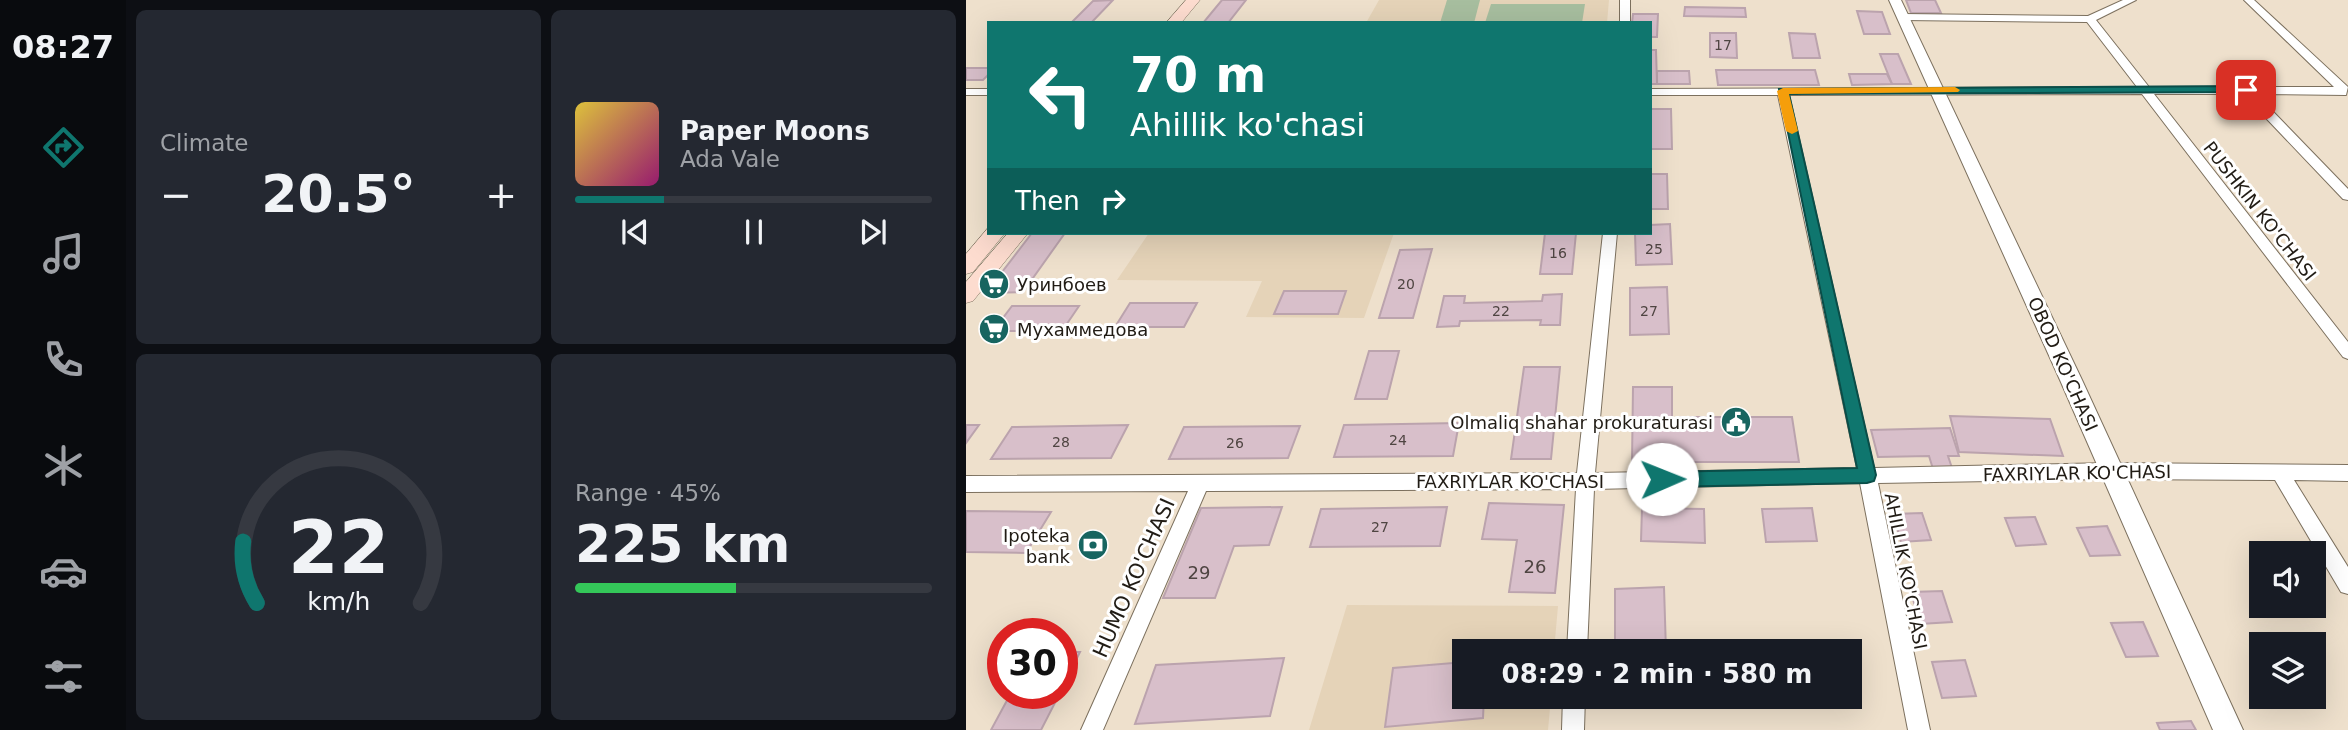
<!DOCTYPE html>
<meta charset="utf-8">
<style>
body{margin:0;font-family:"DejaVu Sans",sans-serif;background:#242831;color:#f1f3f6;height:100vh;display:flex;flex-direction:column;font-size:26px;white-space:nowrap}
*{box-sizing:border-box;margin:0}
p{font-size:23px;color:#9ea1a6}
.icon{flex:none;width:38px;height:38px;fill:none;stroke:currentColor;stroke-width:2;stroke-linecap:round;stroke-linejoin:round}
.map{position:relative;flex:1;overflow:hidden}
.details{display:flex;flex-direction:column;gap:10px;padding:10px;background:#0d0f14;width:840px}
.details>*{flex:none}
.banner{position:absolute;left:21px;top:21px;width:665px;height:214px;border-radius:0px;box-shadow:0 7px 28px #0002;background:#0f766e;color:#fff;overflow:hidden}
.controls{position:absolute;left:1283px;top:541px;display:grid;gap:14px}
.controls a{display:grid;place-items:center;width:77px;height:77px;border-radius:0px;background:#171b24;box-shadow:0 7px 28px #0002;font-size:35px}
.speed{position:absolute;left:21px;top:618px;display:flex;gap:14px;font-size:35px;font-weight:700;text-align:center}
.speed>*{display:grid;place-content:center;width:91px;height:91px;border-radius:50%;background:#171b24;box-shadow:0 7px 28px #0002;line-height:1}
.speed .limit{border:10px solid #d22;background:#fff;color:#111}
.pin{position:absolute;display:grid;place-items:center;width:60px;height:60px;color:#fff;margin:-30px;border-radius:14px;box-shadow:0 4px 10px #0006}
.me{position:absolute;width:77px;margin:-38px;rotate:89deg;stroke-linejoin:round;filter:drop-shadow(0 0 5px #0008)}
.turn{display:flex;align-items:center;gap:24px;height:147px;padding:0 28px;font-size:32px}
.turn .icon{width:91px;height:91px;stroke-width:2.5}
.turn b{display:block;font-size:49px;line-height:60px}
.then{display:flex;align-items:center;height:66px;padding:0 28px;background:#0003;gap:14px;font-size:26px}
.big{font-size:52px;font-weight:700;line-height:1.1}
.details .widget{flex:1;display:flex;flex-direction:column;justify-content:center;gap:10px;min-width:0;padding:0 24px;border-radius:10px;background:#242831}
.details .dial{align-items:center;gap:0}
.dial svg{height:182px;overflow:visible;fill:none;stroke:#363941;stroke-width:7;stroke-linecap:round;text-anchor:middle}
.dial text{fill:#f1f3f6;stroke:none}
.song{display:flex;align-items:center;gap:21px}
.cover{width:84px;height:84px;border-radius:10px;background:linear-gradient(135deg,hsl(50 70% 55%),hsl(320 70% 35%))}
.played{height:7px;border-radius:4px;background:linear-gradient(90deg,#0f766e 25%,#363941 25%)}
.keys{display:flex;justify-content:space-around;direction:ltr}
.heat{display:flex;justify-content:space-between;align-items:center;font-size:38px;direction:ltr}
.charge{height:10px;border-radius:5px;background:linear-gradient(90deg,#34c759 45%,#363941 0)}
.details .tiles{flex:1;display:grid;gap:10px;grid-template-columns:repeat(2,1fr)}
.trip{position:absolute;left:486px;top:639px;width:410px;height:70px;border-radius:0px;background:#171b24;box-shadow:0 7px 28px #0002;font-weight:700;line-height:70px;text-align:center}
main{display:flex;flex:1;min-height:0}
.dock{display:flex;flex-direction:column;width:126px;justify-content:space-around;align-items:center;background:#090b0e;color:#9ea1a6}
.dock .icon{width:49px;height:49px}
.dock .current{color:#0f766e}
.dock b{font-size:32px;color:#f1f3f6}
.map>svg:first-child{display:block}
.built{fill:#e5d3b8}
.green{fill:#a7be9f}
.building{fill:#d8bfca;stroke:#bba3ad;stroke-width:2}
.lines{fill:none;stroke-linecap:round;stroke-linejoin:round}
.minor-casing{stroke:#7c705e;stroke-width:2}
.tertiary-casing{stroke:#7c705e;stroke-width:2}
.secondary-casing{stroke:#7c705e;stroke-width:1}
.minor{fill:#fff;fill-rule:evenodd}
.tertiary{fill:#fff;fill-rule:evenodd}
.secondary{fill:#fddccf;fill-rule:evenodd}
.route{fill:#0f766e;stroke:#0a4d48;stroke-width:2}
.slow{fill:#f59e0b}
.labels{text-anchor:middle;dominant-baseline:central;stroke-width:6;stroke-linejoin:round;paint-order:stroke}
.number-label{font-size:14px;fill:#4f4542}
.street-label{font-size:18px;fill:#211c15;stroke:#fff}
.poi-label{font-size:18px;fill:#211c15;stroke:#fff;text-anchor:start}
.near-number-label{font-size:18px;fill:#4f4542}
.near-street-label{font-size:21px;fill:#211c15;stroke:#fff}
</style>
<main>
<nav class="dock">
<b>08:27</b>
<svg class="icon current" aria-label="directions" viewBox="0 0 24 24"><path d="M12 3l9 9-9 9-9-9zM9 14v-3h6M13 9l2 2-2 2"/></svg>
<svg class="icon" aria-label="music" viewBox="0 0 24 24"><path d="M9 18V5l10-2v13"/><circle cx="6" cy="18" r="3"/><circle cx="16" cy="16" r="3"/></svg>
<svg class="icon" aria-label="phone" viewBox="0 0 24 24"><path d="M5 4h4l2 5-3 2q2 4 5 5l2-3 5 2v4C11 20 4 13 5 4z"/></svg>
<svg class="icon" aria-label="climate" viewBox="0 0 24 24"><path d="M12 3v18M4 7l16 10M4 17L20 7"/></svg>
<svg class="icon" aria-label="car" viewBox="0 0 24 24"><path d="M5 17H2v-5l4-1 3-4h7l3 4 3 1v5h-3M9 17h6M6 11h13"/><circle cx="7" cy="17" r="2"/><circle cx="17" cy="17" r="2"/></svg>
<svg class="icon" aria-label="filters" viewBox="0 0 24 24"><path d="M4 7h16M4 17h16"/><circle cx="9" cy="7" r="2"/><circle cx="15" cy="17" r="2"/></svg>
</nav>
<section class="details">
<div class="tiles">
<div class="widget"><p>Climate</p>
<div class="heat"><a>−</a><b class="big">20.5°</b><a>+</a></div>
</div>
<div class="widget">
<div class="song"><i class="cover"></i><div><b>Paper Moons</b><p>Ada Vale</p></div></div>
<div class="played"></div>
<div class="keys"><svg class="icon" aria-label="previous" viewBox="0 0 24 24"><path d="M18 5L8 12l10 7zM5 5v14"/></svg><svg class="icon" aria-label="pause" viewBox="0 0 24 24"><path d="M8 5v14M16 5v14"/></svg><svg class="icon" aria-label="next" viewBox="0 0 24 24"><path d="M6 5l10 7-10 7zM19 5v14"/></svg></div>
</div>
<div class="widget dial"><svg viewBox="0 0 100 80">
<path d="M14 69A42 42 0 1 1 86 69"/>
<path d="M14 69A42 42 0 0 1 8 42" stroke="#0f766e"/>
<text x="50" y="56" font-size="32" font-weight="700">22</text>
<text x="50" y="72" font-size="11">km/h</text>
</svg></div>
<div class="widget"><p>Range · 45%</p><b class="big">225 km</b><div class="charge"></div></div>
</div>
</section>
<div class="map">
<svg width="1382" height="730" viewBox="0 0 1382 730">
<rect width="100%" height="100%" fill="#eee0cc"/>
<g class="built">
<path d="M 413,0 L 643,0 L 641,23 L 400,23 Z"/>
<path d="M 183,233 L 428,233 L 398,318 L 280,317 L 296,281 L 151,280 Z"/>
<path d="M 381,605 L 592,606 L 588,651 L 499,651 L 499,696 L 585,697 L 582,730 L 343,730 Z"/>
</g>
<g class="green">
<path d="M 481,0 L 514,0 L 508,23 L 474,23 Z"/>
<path d="M 525,4 L 619,4 L 616,23 L 519,23 Z"/>
</g>
<g class="building">
<path d="M 147,0 L 125,23 L 105,23 L 127,1 Z"/>
<path d="M 256,0 L 280,0 L 262,23 L 237,23 Z"/>
<path d="M 940,0 L 969,0 L 975,13 L 945,13 Z"/>
<path d="M 719,7 L 779,8 L 780,17 L 718,16 Z"/>
<path d="M 891,11 L 916,12 L 924,34 L 898,34 Z"/>
<path d="M 667,14 L 692,14 L 691,37 L 684,37 L 684,23 L 666,23 Z"/>
<path d="M 744,33 L 770,33 L 771,58 L 744,57 Z"/>
<path d="M 823,33 L 849,34 L 854,58 L 827,58 Z"/>
<path d="M 684,50 L 690,50 L 691,84 L 684,84 Z"/>
<path d="M 914,54 L 932,54 L 945,84 L 926,84 Z"/>
<path d="M 0,68 L 23,68 L 23,74 L 17,80 L 0,80 Z"/>
<path d="M 750,70 L 849,70 L 853,85 L 752,85 Z"/>
<path d="M 691,71 L 723,71 L 724,84 L 691,84 Z"/>
<path d="M 883,74 L 921,74 L 926,84 L 886,85 Z"/>
<path d="M 684,109 L 705,109 L 706,149 L 684,149 Z"/>
<path d="M 684,174 L 701,174 L 702,209 L 684,209 Z"/>
<path d="M 704,224 L 706,264 L 670,265 L 669,233 L 684,233 L 684,225 Z"/>
<path d="M 66,233 L 99,233 L 57,292 L 20,293 Z"/>
<path d="M 579,233 L 610,233 L 606,274 L 574,274 Z"/>
<path d="M 466,249 L 447,318 L 413,318 L 434,250 Z"/>
<path d="M 701,287 L 703,334 L 664,335 L 664,288 Z"/>
<path d="M 318,291 L 380,291 L 372,314 L 308,314 Z"/>
<path d="M 596,294 L 594,325 L 574,325 L 575,320 L 494,321 L 493,326 L 471,327 L 478,296 L 499,296 L 498,303 L 576,301 L 577,295 Z"/>
<path d="M 164,303 L 231,303 L 218,327 L 149,327 Z"/>
<path d="M 46,306 L 113,306 L 96,331 L 27,331 Z"/>
<path d="M 403,351 L 433,351 L 421,399 L 389,399 Z"/>
<path d="M 558,367 L 594,367 L 585,459 L 545,459 Z"/>
<path d="M 667,387 L 706,387 L 706,427 L 714,427 L 714,417 L 826,417 L 833,462 L 666,462 Z"/>
<path d="M 984,416 L 1084,419 L 1097,456 L 993,452 Z"/>
<path d="M 493,423 L 487,456 L 368,457 L 378,425 Z"/>
<path d="M 0,425 L 13,425 L 0,443 Z"/>
<path d="M 162,425 L 145,458 L 25,459 L 46,427 Z"/>
<path d="M 334,426 L 322,458 L 203,459 L 218,427 Z"/>
<path d="M 984,428 L 993,456 L 982,456 L 986,468 L 967,469 L 963,456 L 912,457 L 905,430 Z"/>
<path d="M 523,503 L 598,505 L 589,593 L 543,592 L 551,540 L 516,539 Z"/>
<path d="M 316,507 L 303,545 L 268,546 L 249,598 L 197,598 L 235,508 Z"/>
<path d="M 481,507 L 474,546 L 344,547 L 355,509 Z"/>
<path d="M 676,508 L 738,509 L 739,543 L 675,541 Z"/>
<path d="M 846,508 L 851,541 L 800,542 L 796,509 Z"/>
<path d="M 0,511 L 85,512 L 60,553 L 0,552 Z"/>
<path d="M 956,513 L 965,540 L 935,542 L 927,514 Z"/>
<path d="M 1069,517 L 1080,544 L 1050,546 L 1039,518 Z"/>
<path d="M 1141,526 L 1154,555 L 1124,556 L 1111,528 Z"/>
<path d="M 698,587 L 700,651 L 649,651 L 649,589 Z"/>
<path d="M 976,591 L 986,622 L 954,624 L 945,592 Z"/>
<path d="M 1177,622 L 1192,656 L 1160,657 L 1145,623 Z"/>
<path d="M 96,652 L 114,652 L 96,688 Z"/>
<path d="M 318,658 L 304,716 L 169,724 L 190,665 Z"/>
<path d="M 999,660 L 1010,696 L 976,698 L 966,662 Z"/>
<path d="M 499,662 L 499,696 L 518,696 L 517,718 L 419,727 L 427,668 Z"/>
<path d="M 45,693 L 94,693 L 75,730 L 25,730 Z"/>
<path d="M 1225,721 L 1230,730 L 1194,730 L 1191,723 Z"/>
</g>
<g class="lines">
<g class="minor-casing">
<g id="minor">
<rect x="654" y="0" width="10" height="23"/>
<path d="M 1157,0 L 1170,0 L 1130,20 L 1183,87 L 1368,87 L 1278,0 L 1288,0 L 1382,87 L 1380,95 L 1290,94 L 1382,189 L 1382,200 L 1377,199 L 1277,94 L 1188,94 L 1382,342 L 1382,359 L 1377,357 L 1176,94 L 823,95 L 908,468 L 1144,463 L 1382,465 L 1382,481 L 1328,480 L 1382,567 L 1382,594 L 1375,592 L 1309,480 L 1144,479 L 912,483 L 964,730 L 942,730 L 894,483 L 628,489 L 621,651 L 601,651 L 610,489 L 240,491 L 137,730 L 115,730 L 222,491 L 0,492 L 0,476 L 611,473 L 637,233 L 651,233 L 629,473 L 891,468 L 812,95 L 684,95 L 684,89 L 1171,87 L 1121,22 L 937,20 L 932,17 L 937,14 L 1122,16 Z"/>
<rect x="0" y="89" width="23" height="6"/>
<path d="M 597,696 L 619,696 L 618,730 L 596,730 Z"/>
</g>
</g>
<g class="tertiary-casing">
<path id="tertiary" d="M 923,0 L 935,0 L 1116,380 L 1277,730 L 1247,730 L 1094,380 Z"/>
</g>
<g class="secondary-casing">
<g id="secondary">
<path d="M 220,0 L 234,0 L 215,23 L 200,23 Z"/>
<path d="M 22,228 L 23,233 L 39,233 L 7,272 L 0,274 L 0,254 Z"/>
<path d="M 42,233 L 62,233 L 7,301 L 0,303 L 0,282 Z"/>
</g>
</g>
<use href="#minor" class="minor"/>
<use href="#tertiary" class="tertiary"/>
<use href="#secondary" class="secondary"/>
</g>
<path class="route" d="M 1280,86 L 1285,90 L 1284,92 L 823,94 L 910,475 L 908,481 L 901,483 L 696,487 L 690,485 L 687,479 L 690,474 L 696,472 L 891,468 L 813,89 Z"/>
<path class="slow" d="M 989,87 L 994,90 L 992,92 L 823,94 L 832,131 L 826,134 L 820,131 L 811,91 L 817,88 Z"/>
<defs>
<g id="supermarket-disc" transform="scale(1.575)"><circle r="9.5" fill="#176560" stroke="#fff"/><path d="M-6-5.5h2.5l.6 2H6L4.5 2H-2.5L-4.4-4H-6ZM-1.5 3.2a1.3 1.3 0 1 0 .1 0ZM3 3.2a1.3 1.3 0 1 0 .1 0Z" fill="#fff"/></g>
<g id="civic-disc" transform="scale(1.575)"><circle r="9.5" fill="#176560" stroke="#fff"/><path d="M-.6-6.5H3V-4.5H.6V-3L4-1V1h2V6H-6V1h2V-1L-.6-3ZM-1.2 2.5V6h2.4V2.5Z" fill="#fff"/></g>
<g id="bank-disc" transform="scale(1.575)"><circle r="9.5" fill="#176560" stroke="#fff"/><path d="M-6-4H6V4H-6ZM0-2.3a2.3 2.3 0 1 0 0 4.6a2.3 2.3 0 1 0 0-4.6Z" fill="#fff"/></g>
</defs>
<g fill-rule="evenodd">
<use href="#supermarket-disc" x="28" y="284"/>
<use href="#supermarket-disc" x="28" y="329"/>
<use href="#civic-disc" x="770" y="422"/>
<use href="#bank-disc" x="127" y="545"/>
</g>
<g class="labels">
<g class="number-label">
<text x="757" y="45">17</text>
<text x="688" y="249">25</text>
<text x="592" y="253">16</text>
<text x="440" y="284">20</text>
<text x="535" y="311">22</text>
<text x="683" y="311">27</text>
<text x="432" y="440">24</text>
<text x="95" y="442">28</text>
<text x="269" y="443">26</text>
<text x="414" y="527">27</text>
</g>
<g class="street-label">
<text transform="translate(1294 211) rotate(52)">PUSHKIN KO'CHASI</text>
<text transform="translate(1097 364) rotate(66)">OBOD KO'CHASI</text>
<text transform="translate(1111 473) rotate(-1)">FAXRIYLAR KO'CHASI</text>
<text x="544" y="481">FAXRIYLAR KO'CHASI</text>
<text transform="translate(940 571) rotate(79)">AHILLIK KO'CHASI</text>
</g>
<g class="poi-label">
<text x="51" y="284">Уринбоев</text>
<text x="51" y="329">Мухаммедова</text>
<text x="747" y="422" text-anchor="end">Olmaliq shahar prokuraturasi</text>
<text x="104" y="535" text-anchor="end">Ipoteka<tspan x="104" dy="21">bank</tspan></text>
</g>
<g class="near-number-label">
<text x="569" y="566">26</text>
<text x="233" y="572">29</text>
</g>
<g class="near-street-label">
<text transform="translate(168 578) rotate(-66)">HUMO KO'CHASI</text>
</g>
</g>
</svg>
<div class="controls">
<a><svg class="icon" aria-label="sound" viewBox="0 0 24 24"><path d="M4 9h4l5-4v14l-5-4H4zM17 9q2 3 0 6"/></svg></a>
<a><svg class="icon" aria-label="layers" viewBox="0 0 24 24"><path d="M12 4l9 5-9 5-9-5zM3 14l9 5 9-5"/></svg></a>
</div>
<div class="speed"><div class="limit">30</div></div>
<div class="pin" style="left:1280px;top:90px;background:#d93025"><svg class="icon" aria-label="arrive" viewBox="0 0 24 24"><path d="M6 21V4h12l-3 4 3 4H6"/></svg></div>
<svg class="me" style="left:696px;top:479px" viewBox="-20 -20 40 40"><circle r="19" fill="#fff"/><path d="M0-13L10 11 0 6-10 11z" fill="#0f766e"/></svg>
<div class="trip">08:29 · 2 min · 580 m</div>
<div class="banner">
<div class="turn"><svg class="icon" aria-label="left" viewBox="0 0 24 24"><path d="M17 20v-9H6M10 6l-5 5 5 5"/></svg><div><b>70 m</b>Ahillik ko'chasi</div></div>
<div class="then">Then<svg class="icon" aria-label="right" viewBox="0 0 24 24"><path d="M7 20v-9h11M14 6l5 5-5 5"/></svg></div>
</div>
</div>
</main>
